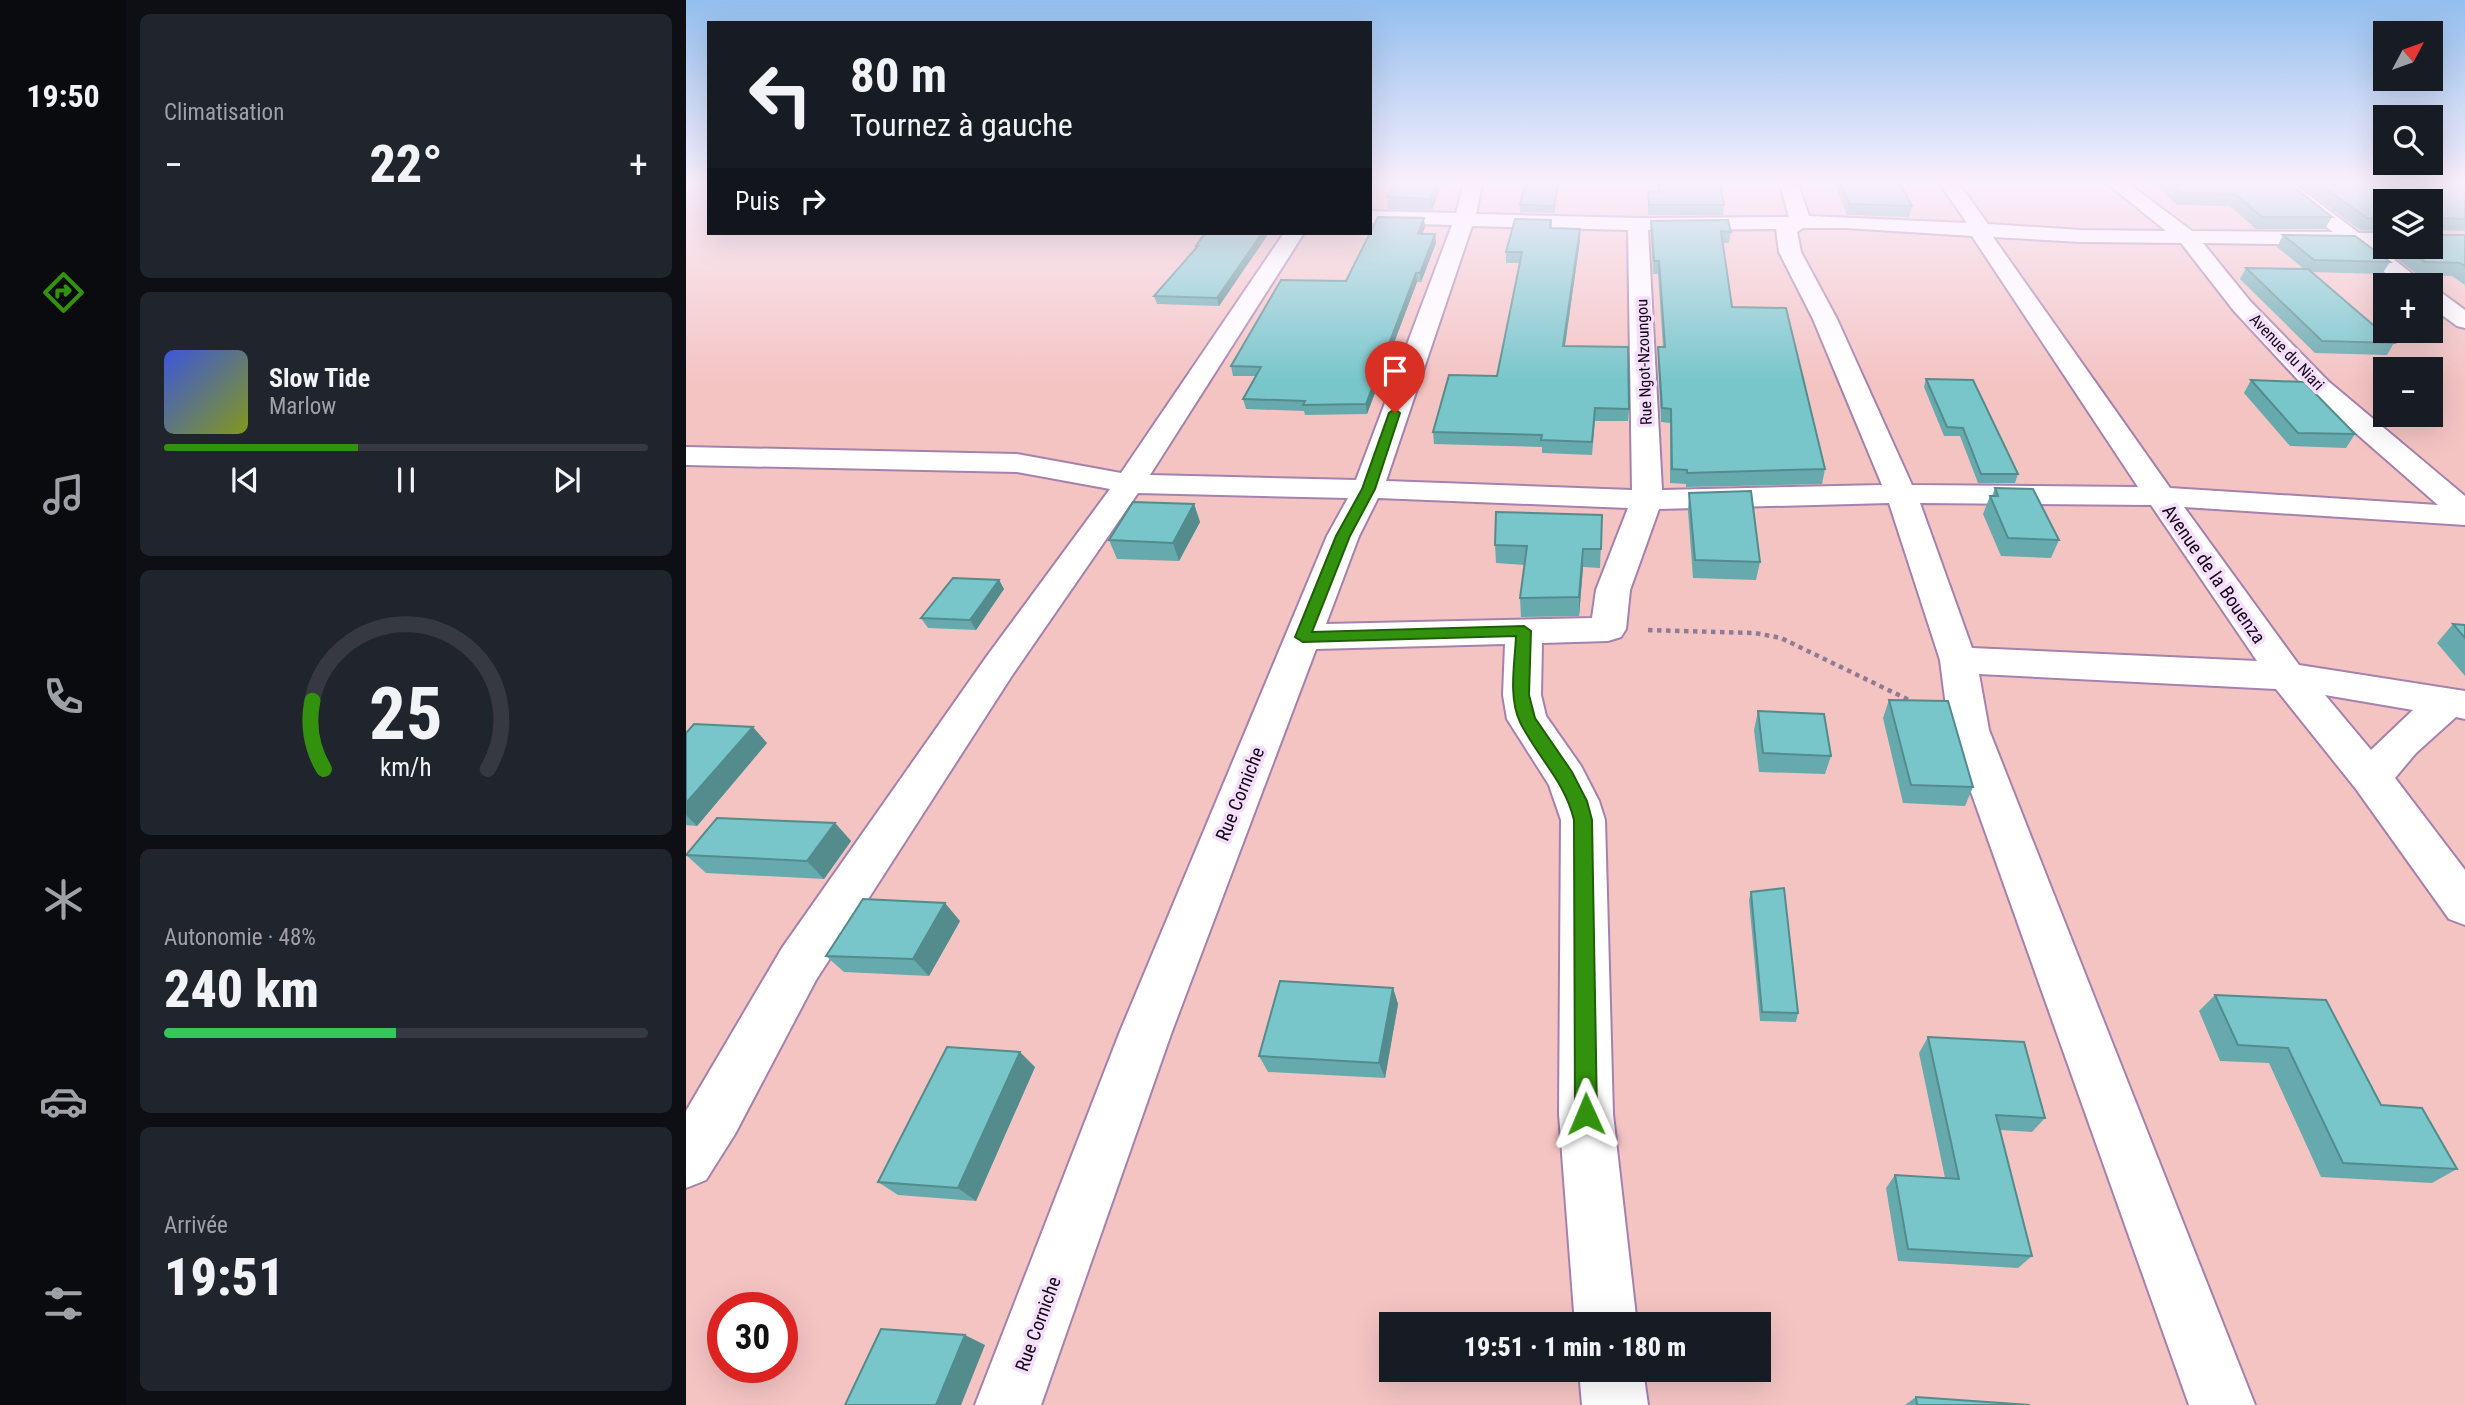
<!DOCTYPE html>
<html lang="fr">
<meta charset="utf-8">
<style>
body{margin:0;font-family:"Roboto Condensed",sans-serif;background:#20242c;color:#f1f3f6;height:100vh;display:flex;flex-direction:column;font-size:26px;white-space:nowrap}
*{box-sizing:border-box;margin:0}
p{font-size:23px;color:#9ea1a6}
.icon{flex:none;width:38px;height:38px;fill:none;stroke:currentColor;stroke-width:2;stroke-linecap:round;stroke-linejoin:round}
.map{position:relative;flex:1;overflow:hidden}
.side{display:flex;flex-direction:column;gap:14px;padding:14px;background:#0d0f14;width:560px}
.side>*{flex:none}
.banner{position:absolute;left:21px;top:21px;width:665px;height:214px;border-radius:0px;box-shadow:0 7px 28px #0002;background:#171b24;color:#f1f3f6;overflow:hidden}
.needle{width:46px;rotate:49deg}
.tools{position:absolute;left:1687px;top:21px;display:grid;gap:14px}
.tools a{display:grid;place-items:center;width:70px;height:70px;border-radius:0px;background:#171b24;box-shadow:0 7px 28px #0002;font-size:35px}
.speed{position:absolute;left:21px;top:1292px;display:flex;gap:14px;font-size:35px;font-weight:700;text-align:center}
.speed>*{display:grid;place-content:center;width:91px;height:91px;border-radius:50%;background:#171b24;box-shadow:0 7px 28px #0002;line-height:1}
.speed .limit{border:10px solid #d22;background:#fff;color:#111}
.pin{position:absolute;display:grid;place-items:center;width:60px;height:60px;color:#fff;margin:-72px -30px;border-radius:50% 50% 50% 0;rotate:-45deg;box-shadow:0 0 7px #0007}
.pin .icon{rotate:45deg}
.me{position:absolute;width:77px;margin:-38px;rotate:359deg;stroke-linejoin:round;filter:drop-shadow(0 0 5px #0008)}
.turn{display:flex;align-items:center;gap:24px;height:147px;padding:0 28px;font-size:32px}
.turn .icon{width:91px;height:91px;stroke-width:2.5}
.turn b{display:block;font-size:49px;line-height:60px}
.then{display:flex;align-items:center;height:66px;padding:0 28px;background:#0003;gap:14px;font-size:26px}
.big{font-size:52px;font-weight:800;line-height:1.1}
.side .tile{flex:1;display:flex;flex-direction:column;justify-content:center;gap:10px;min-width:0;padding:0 24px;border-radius:10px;background:#20242c}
.side .dial{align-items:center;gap:0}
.dial svg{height:182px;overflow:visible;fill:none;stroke:#363941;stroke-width:7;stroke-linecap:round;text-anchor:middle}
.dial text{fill:#f1f3f6;stroke:none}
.song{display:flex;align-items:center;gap:21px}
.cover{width:84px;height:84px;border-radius:10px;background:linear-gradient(135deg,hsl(230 70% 55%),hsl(70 70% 35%))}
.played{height:7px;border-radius:4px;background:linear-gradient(90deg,#32920d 40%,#363941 40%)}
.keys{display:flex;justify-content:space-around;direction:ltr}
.heat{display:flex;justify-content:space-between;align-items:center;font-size:38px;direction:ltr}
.charge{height:10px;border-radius:5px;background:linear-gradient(90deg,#34c759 48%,#363941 0)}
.trip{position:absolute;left:693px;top:1312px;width:392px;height:70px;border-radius:0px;background:#171b24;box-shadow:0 7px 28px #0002;font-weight:800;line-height:70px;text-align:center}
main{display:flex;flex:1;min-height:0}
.menu{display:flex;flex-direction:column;width:126px;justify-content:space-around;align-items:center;background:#090b0e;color:#9ea1a6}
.menu .icon{width:49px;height:49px}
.menu .active{color:#32920d}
.menu b{font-size:32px;color:#f1f3f6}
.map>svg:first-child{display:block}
.green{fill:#f4c4c3;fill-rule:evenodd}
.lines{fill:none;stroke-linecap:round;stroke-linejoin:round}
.minor-casing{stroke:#a581ae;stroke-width:4}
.path{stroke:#8f7c94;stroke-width:4.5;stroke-dasharray:4.5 4.5;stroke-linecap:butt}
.minor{fill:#fff;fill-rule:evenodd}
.wall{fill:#67aaae}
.shaded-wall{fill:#548b8d}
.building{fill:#78c6ca;stroke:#548b8d;stroke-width:2}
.route{fill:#32920d;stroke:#205f08;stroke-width:2}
.labels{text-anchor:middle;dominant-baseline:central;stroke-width:7;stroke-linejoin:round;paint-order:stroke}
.far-street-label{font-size:16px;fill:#140717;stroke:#f5defb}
.street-label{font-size:19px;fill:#140717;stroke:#f5defb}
</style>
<main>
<nav class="menu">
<b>19:50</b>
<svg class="icon active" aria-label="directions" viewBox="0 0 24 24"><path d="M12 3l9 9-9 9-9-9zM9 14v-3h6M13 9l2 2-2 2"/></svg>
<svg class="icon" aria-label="music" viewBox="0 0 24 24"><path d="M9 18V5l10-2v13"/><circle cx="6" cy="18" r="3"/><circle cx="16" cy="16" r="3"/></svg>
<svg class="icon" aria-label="phone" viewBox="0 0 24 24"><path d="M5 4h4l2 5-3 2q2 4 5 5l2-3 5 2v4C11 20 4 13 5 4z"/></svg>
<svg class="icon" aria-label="climate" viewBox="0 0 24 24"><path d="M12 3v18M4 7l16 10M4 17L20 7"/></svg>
<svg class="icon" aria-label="car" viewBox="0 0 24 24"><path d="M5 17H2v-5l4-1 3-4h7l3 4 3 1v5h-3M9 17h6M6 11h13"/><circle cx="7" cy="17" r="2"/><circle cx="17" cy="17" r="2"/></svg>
<svg class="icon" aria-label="filters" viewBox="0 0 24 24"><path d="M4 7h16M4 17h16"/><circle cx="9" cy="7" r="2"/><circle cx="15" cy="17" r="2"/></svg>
</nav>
<section class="side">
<div class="tile"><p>Climatisation</p>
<div class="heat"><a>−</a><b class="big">22°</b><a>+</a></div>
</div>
<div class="tile">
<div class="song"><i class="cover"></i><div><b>Slow Tide</b><p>Marlow</p></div></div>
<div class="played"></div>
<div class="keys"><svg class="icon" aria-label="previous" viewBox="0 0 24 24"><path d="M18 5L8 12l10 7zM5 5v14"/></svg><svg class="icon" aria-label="pause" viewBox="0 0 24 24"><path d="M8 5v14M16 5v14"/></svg><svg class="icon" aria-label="next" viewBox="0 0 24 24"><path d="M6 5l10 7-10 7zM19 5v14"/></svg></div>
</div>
<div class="tile dial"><svg viewBox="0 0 100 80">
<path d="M14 69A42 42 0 1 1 86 69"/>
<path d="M14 69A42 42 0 0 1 9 39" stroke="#32920d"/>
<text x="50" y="56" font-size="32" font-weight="700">25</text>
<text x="50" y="72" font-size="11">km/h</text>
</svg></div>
<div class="tile"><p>Autonomie · 48%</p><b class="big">240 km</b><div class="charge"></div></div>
<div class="tile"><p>Arrivée</p><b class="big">19:51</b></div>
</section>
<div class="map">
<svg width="1779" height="1405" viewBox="0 0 1779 1405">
<rect width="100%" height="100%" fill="#f5defb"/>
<path class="green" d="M 0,184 L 23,184 L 23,233 L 684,233 L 684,184 L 1779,184 L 1779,1405 L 0,1405 ZM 1699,201 L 1745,201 L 1745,247 L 1699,247 ZM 1699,285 L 1745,285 L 1745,331 L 1699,331 ZM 1699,369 L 1745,369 L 1745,415 L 1699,415 ZM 37,1307 L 96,1307 L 96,1367 L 37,1367 ZM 705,1325 L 1073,1325 L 1073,1370 L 705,1370 Z"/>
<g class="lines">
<g class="minor-casing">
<g id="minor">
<path d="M 778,184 L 796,184 L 790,214 L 952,218 L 1103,217 L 1094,184 L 1112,184 L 1123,216 L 1281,223 L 1254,184 L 1273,184 L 1302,224 L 1395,230 L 1480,231 L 1422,184 L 1443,184 L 1506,231 L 1647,232 L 1587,184 L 1608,184 L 1673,233 L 1699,233 L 1699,245 L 1690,245 L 1740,285 L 1715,285 L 1663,245 L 1517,243 L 1564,301 L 1642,381 L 1779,496 L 1779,525 L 1498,507 L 1613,665 L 1779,691 L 1779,719 L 1770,717 L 1730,753 L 1709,778 L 1779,870 L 1779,925 L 1763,919 L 1670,789 L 1590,689 L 1293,674 L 1303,730 L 1569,1405 L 1503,1405 L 1263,730 L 1254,660 L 1203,503 L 973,509 L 944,590 L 940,629 L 935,637 L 922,641 L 856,643 L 855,695 L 860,716 L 895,766 L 913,801 L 919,820 L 927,1114 L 951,1325 L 889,1325 L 873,1114 L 875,820 L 863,785 L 821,719 L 817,695 L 819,644 L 630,649 L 485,1034 L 355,1405 L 289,1405 L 433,1034 L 641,536 L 662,498 L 452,493 L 327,674 L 130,980 L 49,1134 L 20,1180 L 0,1188 L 0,1111 L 96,948 L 301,656 L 424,489 L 331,472 L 0,465 L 0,447 L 331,454 L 435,473 L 598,233 L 618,233 L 464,475 L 670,480 L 766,225 L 684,223 L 684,211 L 770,213 ZM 786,226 L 942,230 L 946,490 L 700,481 ZM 1117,228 L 1160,228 L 1286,236 L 1452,487 L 1226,485 L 1151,319 L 1115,252 L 1111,232 ZM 1090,229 L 1093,252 L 1127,319 L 1196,485 L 976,490 L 962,230 ZM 1307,237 L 1395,242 L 1495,243 L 1548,311 L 1624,393 L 1752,505 L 1484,488 ZM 692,498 L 942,508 L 910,590 L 906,618 L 640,624 L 673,536 ZM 1234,503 L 1465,505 L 1571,661 L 1286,648 ZM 1639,695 L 1727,710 L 1685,750 Z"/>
<path d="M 1745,289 L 1753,291 L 1779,310 L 1779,328 L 1771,326 L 1745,307 Z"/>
<path d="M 893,1370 L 957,1370 L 962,1405 L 896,1405 Z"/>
</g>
</g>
<path class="path" d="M 962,630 L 1069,633 L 1095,638 L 1225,701"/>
<use href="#minor" class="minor"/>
</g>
<g class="wall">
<path d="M 756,184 L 746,210 L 702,209 L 701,197 Z"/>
<path d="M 873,184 L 868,213 L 834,212 L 834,205 Z"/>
<path d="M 972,184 L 1034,184 L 1038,205 L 1037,215 L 962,215 L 962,191 L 972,192 Z"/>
<path d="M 1149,184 L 1214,184 L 1226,206 L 1223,217 L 1161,215 Z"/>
<path d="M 1468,184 L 1604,184 L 1646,217 L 1639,229 L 1570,229 L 1544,206 L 1491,205 Z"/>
<path d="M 1612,184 L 1779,184 L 1779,231 L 1750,230 L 1750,233 L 1753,235 L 1779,235 L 1779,285 L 1766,276 L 1732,275 L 1697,248 L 1699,245 L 1699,247 L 1745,247 L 1699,201 L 1699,231 L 1674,230 Z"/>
<path d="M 865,220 L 866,228 L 894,229 L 894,240 L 879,346 L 943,409 L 942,421 L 909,421 L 906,455 L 856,453 L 856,447 L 748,444 L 747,432 L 811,376 L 834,263 L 820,263 L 820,252 Z"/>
<path d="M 965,221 L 1045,232 L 1043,243 L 1037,243 L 1046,307 L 1139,469 L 1136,484 L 1000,487 L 1000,484 L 984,483 L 984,423 L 975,422 L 972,360 L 972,347 L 977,347 L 972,274 L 967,274 L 965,233 Z"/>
<path d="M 739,227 L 736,234 L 749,234 L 750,243 L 735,282 L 731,282 L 681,414 L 619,415 L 618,411 L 560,409 L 557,399 L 570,376 L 547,376 L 545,366 L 660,281 Z"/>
<path d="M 519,233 L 583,233 L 533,306 L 471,304 L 468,296 L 510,248 L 510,246 Z"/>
<path d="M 1597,235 L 1704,262 L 1696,274 L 1625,272 L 1708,343 L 1701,355 L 1629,353 L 1554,279 L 1560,268 L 1618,269 L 1591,247 Z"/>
<path d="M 1240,379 L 1332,474 L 1329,483 L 1292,483 L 1274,436 L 1258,436 L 1238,387 Z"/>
<path d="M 1565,380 L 1669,434 L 1660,448 L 1604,446 L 1558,393 Z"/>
<path d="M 1309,488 L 1373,540 L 1365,558 L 1315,556 L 1297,514 L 1304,496 L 1306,496 Z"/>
<path d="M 1003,493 L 1074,562 L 1070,580 L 1007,578 L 1002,511 Z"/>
<path d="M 508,504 L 514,522 L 493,561 L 431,559 L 423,540 Z"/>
<path d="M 916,515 L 914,568 L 897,567 L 893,616 L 835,617 L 834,598 L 839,565 L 810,563 L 809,545 Z"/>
<path d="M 313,580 L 318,589 L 290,630 L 242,628 L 235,618 Z"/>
<path d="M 1767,624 L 1779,625 L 1779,676 L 1751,643 Z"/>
<path d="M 1203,700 L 1287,787 L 1279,806 L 1217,803 L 1197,718 Z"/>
<path d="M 1072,711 L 1145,756 L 1139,774 L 1073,772 L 1068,730 Z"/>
<path d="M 0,733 L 81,743 L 11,826 L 0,825 Z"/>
<path d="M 149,823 L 165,841 L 138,879 L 20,873 L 0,855 Z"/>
<path d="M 1065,892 L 1112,1013 L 1110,1022 L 1074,1021 L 1063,900 Z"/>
<path d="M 274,921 L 243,976 L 158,972 L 140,956 Z"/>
<path d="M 707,988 L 712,1004 L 699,1078 L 582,1072 L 573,1056 Z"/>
<path d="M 1529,995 L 1695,1105 L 1771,1169 L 1746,1183 L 1635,1177 L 1583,1063 L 1534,1061 L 1513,1011 Z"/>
<path d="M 1242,1037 L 1359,1118 L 1346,1132 L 1314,1130 L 1346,1256 L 1332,1268 L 1212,1261 L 1200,1188 L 1209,1175 L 1259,1178 L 1233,1053 Z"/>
<path d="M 349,1067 L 290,1201 L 212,1195 L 192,1182 Z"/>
<path d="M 1230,1397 L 1344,1405 L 1219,1405 Z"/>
</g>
<g class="shaded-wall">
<path d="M 750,184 L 756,184 L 746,210 L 745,199 Z"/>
<path d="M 872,184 L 873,184 L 868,213 L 868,206 Z"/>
<path d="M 738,218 L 739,227 L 733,242 L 732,234 Z"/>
<path d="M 894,229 L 894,240 L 877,358 L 877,346 Z"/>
<path d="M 576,233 L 583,233 L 533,306 L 531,298 Z"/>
<path d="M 749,234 L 750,243 L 735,282 L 734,273 Z"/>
<path d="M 730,273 L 731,282 L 681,414 L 680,404 Z"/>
<path d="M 508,504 L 514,522 L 493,561 L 487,543 Z"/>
<path d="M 897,549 L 897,567 L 893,616 L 893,597 Z"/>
<path d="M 313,580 L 318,589 L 290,630 L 284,620 Z"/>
<path d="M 67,727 L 81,743 L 11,826 L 0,815 L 0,803 Z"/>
<path d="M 149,823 L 165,841 L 138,879 L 121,861 Z"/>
<path d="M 259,903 L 274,921 L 243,976 L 227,959 Z"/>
<path d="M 707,988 L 712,1004 L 699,1078 L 693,1063 Z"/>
<path d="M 334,1052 L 349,1067 L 290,1201 L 272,1188 Z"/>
<path d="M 279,1335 L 299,1345 L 275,1405 L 250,1405 Z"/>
</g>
<g class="building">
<path d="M 708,184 L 750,184 L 745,199 L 701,197 Z"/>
<path d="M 839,184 L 872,184 L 868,206 L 834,205 Z"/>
<path d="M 973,184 L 1034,184 L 1038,205 L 963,205 L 962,191 L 973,192 Z"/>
<path d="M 1155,184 L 1214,184 L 1226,206 L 1163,204 Z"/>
<path d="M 1485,184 L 1604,184 L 1646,217 L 1576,217 L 1549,194 L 1496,193 Z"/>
<path d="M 1633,184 L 1779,184 L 1779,219 L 1752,218 L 1750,221 L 1750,233 L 1753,235 L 1779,235 L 1779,266 L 1774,263 L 1739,262 L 1720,247 L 1745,247 L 1745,201 L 1699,201 L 1699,219 L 1681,218 Z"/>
<path d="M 692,217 L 738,218 L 732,234 L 749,234 L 734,273 L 730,273 L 680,404 L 617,405 L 619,401 L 557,399 L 575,367 L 545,366 L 595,280 L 660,281 Z"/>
<path d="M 829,219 L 865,220 L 864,228 L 894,229 L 877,346 L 942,347 L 943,409 L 909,408 L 906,442 L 855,440 L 856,435 L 747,432 L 763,375 L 811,376 L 836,252 L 820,252 Z"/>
<path d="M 1042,220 L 1045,232 L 1035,231 L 1046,307 L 1100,308 L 1139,469 L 1001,473 L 1001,470 L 986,469 L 985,409 L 976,408 L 972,347 L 979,347 L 973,261 L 968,261 L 965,221 Z"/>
<path d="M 519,233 L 576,233 L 531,298 L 468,296 L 512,246 L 510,246 Z"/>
<path d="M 1597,235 L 1669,236 L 1704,262 L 1628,260 Z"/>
<path d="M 1560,268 L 1622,269 L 1708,343 L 1636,341 Z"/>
<path d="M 1240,379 L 1287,380 L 1332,474 L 1295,474 L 1277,428 L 1261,427 Z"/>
<path d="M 1565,380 L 1618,382 L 1669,434 L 1612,433 Z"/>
<path d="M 1309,488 L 1347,489 L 1373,540 L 1322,538 L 1304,496 L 1312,496 Z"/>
<path d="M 1065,491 L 1074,562 L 1009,560 L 1003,493 Z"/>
<path d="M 447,502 L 508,504 L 487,543 L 423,540 Z"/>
<path d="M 810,512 L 916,515 L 915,549 L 897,549 L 893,597 L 834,598 L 841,546 L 809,545 Z"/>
<path d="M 267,578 L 313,580 L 284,620 L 235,618 Z"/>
<path d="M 1767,624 L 1779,625 L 1779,638 Z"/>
<path d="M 1203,700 L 1262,701 L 1287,787 L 1225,785 Z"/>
<path d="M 1072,711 L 1138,714 L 1145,756 L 1077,753 Z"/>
<path d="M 8,724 L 67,727 L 0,803 L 0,733 Z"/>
<path d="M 31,818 L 149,823 L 121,861 L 0,855 Z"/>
<path d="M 1098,888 L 1112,1013 L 1076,1012 L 1065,892 Z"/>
<path d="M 177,899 L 259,903 L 227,959 L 140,956 Z"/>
<path d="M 594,981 L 707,988 L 693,1063 L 573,1056 Z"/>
<path d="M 1529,995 L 1640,1000 L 1695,1105 L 1736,1108 L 1771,1169 L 1657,1163 L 1602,1048 L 1552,1045 Z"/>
<path d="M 1242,1037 L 1338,1042 L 1359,1118 L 1310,1115 L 1346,1256 L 1222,1249 L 1209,1175 L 1273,1179 Z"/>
<path d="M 261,1047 L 334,1052 L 272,1188 L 192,1182 Z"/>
<path d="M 195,1329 L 279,1335 L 250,1405 L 159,1405 Z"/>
<path d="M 1230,1397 L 1344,1405 L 1231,1405 Z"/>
</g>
<linearGradient id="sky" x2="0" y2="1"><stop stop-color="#93beee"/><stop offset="0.48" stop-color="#faf0fd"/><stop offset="1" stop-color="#faf0fd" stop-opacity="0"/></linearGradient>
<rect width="1779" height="381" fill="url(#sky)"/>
<path class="route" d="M 709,409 L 714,413 L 689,489 L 664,536 L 626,632 L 838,626 L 845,631 L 843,695 L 849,718 L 886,772 L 901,801 L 906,820 L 911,1114 L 908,1121 L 900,1125 L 892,1121 L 889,1114 L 888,820 C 879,781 851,757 834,722 C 822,697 829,662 830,636 L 617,642 L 609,637 L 650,536 L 676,489 L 703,413 Z"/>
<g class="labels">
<g class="far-street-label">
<text transform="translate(1601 352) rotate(46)">Avenue du Niari</text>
<text transform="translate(958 362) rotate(-92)">Rue Ngot-Nzoungou</text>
</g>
<g class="street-label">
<text transform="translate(1528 574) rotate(55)">Avenue de la Bouenza</text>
<text transform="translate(554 794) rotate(-68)">Rue Corniche</text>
<text transform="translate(352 1324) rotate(-70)">Rue Corniche</text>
</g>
</g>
</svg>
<div class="tools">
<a><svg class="needle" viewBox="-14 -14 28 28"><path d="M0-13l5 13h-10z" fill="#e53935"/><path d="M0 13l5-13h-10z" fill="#9ea1a6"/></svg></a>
<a><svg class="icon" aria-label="search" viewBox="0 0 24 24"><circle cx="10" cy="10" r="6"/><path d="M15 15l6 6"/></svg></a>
<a><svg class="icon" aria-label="layers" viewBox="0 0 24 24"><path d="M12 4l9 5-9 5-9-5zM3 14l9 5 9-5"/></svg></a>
<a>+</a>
<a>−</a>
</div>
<div class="speed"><div class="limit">30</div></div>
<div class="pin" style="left:709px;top:413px;background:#d93025"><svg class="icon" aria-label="arrive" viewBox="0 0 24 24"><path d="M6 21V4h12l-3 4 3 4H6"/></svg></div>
<svg class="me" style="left:900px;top:1114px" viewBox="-20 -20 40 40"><path d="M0-17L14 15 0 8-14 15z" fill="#32920d" stroke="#fff" stroke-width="4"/></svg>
<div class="trip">19:51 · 1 min · 180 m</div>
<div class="banner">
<div class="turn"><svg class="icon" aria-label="left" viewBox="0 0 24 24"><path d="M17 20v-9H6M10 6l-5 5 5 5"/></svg><div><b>80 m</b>Tournez à gauche</div></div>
<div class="then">Puis<svg class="icon" aria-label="right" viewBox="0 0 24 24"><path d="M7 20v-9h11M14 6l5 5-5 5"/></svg></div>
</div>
</div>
</main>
